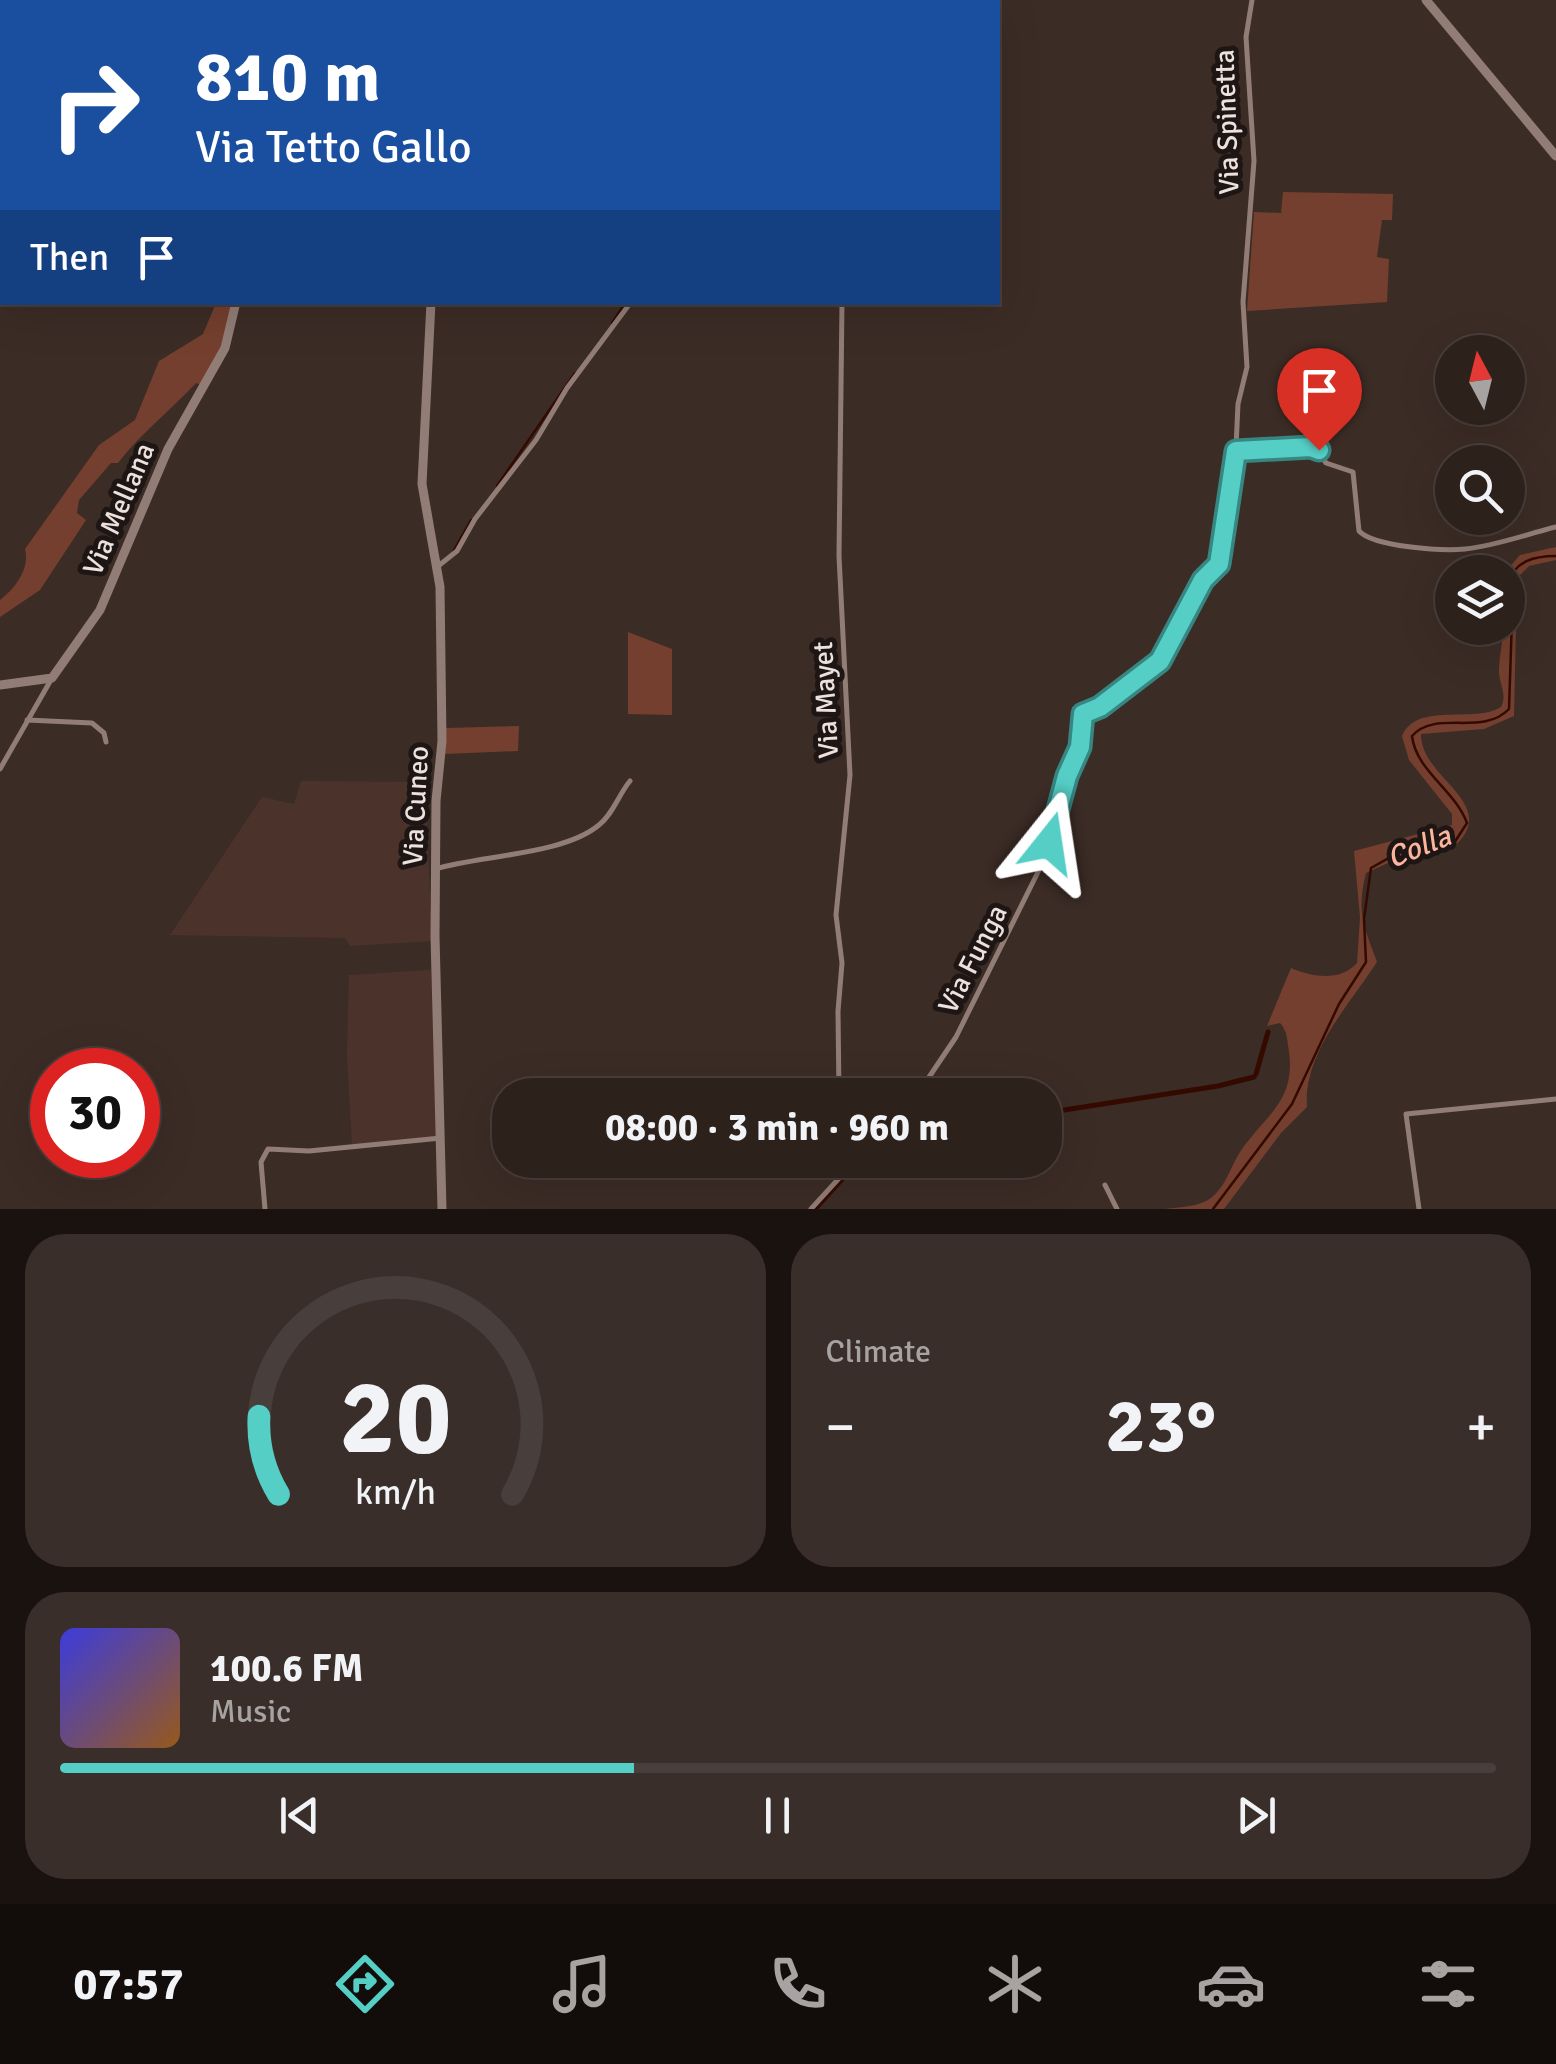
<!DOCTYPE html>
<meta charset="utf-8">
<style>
body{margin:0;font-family:Signika,sans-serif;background:#392e29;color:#f1f3f6;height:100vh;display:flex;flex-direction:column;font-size:38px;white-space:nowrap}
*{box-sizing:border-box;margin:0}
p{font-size:32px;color:#a7a3a3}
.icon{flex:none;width:55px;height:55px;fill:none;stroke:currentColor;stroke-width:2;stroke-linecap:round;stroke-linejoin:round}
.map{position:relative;height:1209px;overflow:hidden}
.drawer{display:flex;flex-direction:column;gap:25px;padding:25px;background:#19120f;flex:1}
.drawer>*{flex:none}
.hud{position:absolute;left:0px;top:0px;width:1000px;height:305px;box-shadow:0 10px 40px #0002,0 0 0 2px #483e3b;background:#1a4fa0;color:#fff;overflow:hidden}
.needle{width:65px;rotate:353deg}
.buttons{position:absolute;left:1435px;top:335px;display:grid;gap:20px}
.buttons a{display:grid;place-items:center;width:90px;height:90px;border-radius:50%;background:#2d211c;box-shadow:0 10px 40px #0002,0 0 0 2px #483e3b;font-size:50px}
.speed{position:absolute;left:30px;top:1048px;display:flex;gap:20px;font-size:50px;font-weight:700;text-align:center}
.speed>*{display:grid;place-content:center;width:130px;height:130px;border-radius:50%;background:#2d211c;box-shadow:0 10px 40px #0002,0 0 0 2px #483e3b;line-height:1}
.speed .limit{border:15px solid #d22;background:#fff;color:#111}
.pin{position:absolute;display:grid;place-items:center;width:85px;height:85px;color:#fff;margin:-102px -42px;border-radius:50% 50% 50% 0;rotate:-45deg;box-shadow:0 0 10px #0007}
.pin .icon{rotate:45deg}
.me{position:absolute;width:110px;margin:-55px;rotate:15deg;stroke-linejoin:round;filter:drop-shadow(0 0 8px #0008)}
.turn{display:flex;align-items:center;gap:35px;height:210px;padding:0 30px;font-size:45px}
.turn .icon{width:130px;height:130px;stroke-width:2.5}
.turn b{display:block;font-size:70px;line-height:85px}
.then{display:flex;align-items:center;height:95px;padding:0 30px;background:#0003;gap:20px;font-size:38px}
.big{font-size:75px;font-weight:700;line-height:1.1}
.drawer .tile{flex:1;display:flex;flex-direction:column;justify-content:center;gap:15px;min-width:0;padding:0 35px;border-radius:40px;background:#392e29}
.drawer .dial{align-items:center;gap:0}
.dial svg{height:260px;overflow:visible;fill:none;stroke:#483e3b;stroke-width:7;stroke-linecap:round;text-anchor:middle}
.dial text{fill:#f1f3f6;stroke:none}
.song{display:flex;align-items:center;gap:30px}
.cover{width:120px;height:120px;border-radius:15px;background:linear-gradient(135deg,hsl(240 70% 55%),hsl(30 70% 35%))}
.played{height:10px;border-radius:5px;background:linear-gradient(90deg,#55cec6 40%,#483e3b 40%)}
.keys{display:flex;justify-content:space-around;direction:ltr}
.heat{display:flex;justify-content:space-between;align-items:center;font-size:55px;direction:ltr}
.drawer .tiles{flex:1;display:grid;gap:25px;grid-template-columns:1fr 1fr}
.tile:last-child{grid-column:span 2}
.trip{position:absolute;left:492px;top:1078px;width:570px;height:100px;border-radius:40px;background:#2d211c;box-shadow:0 10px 40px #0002,0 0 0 2px #483e3b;font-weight:700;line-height:100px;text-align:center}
.dock{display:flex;height:160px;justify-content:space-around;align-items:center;background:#120d0b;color:#a7a3a3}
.dock .icon{width:70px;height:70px}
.dock .active{color:#55cec6}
.dock b{font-size:45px;color:#f1f3f6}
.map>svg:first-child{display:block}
.built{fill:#4b332c}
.green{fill:#743f2e}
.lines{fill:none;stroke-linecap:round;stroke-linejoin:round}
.stream{stroke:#340a00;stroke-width:2.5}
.canal{stroke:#340a00;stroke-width:5}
.primary-tunnel{stroke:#564741;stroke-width:10;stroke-dasharray:10 5;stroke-linecap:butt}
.street{stroke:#917d76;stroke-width:5}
.secondary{stroke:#917d76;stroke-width:9}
.primary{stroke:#a57565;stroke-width:10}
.route-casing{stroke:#378681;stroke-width:25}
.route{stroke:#55cec6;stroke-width:18}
.labels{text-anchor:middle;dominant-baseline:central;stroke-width:10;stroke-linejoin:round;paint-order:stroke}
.street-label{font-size:28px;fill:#ece1dd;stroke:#1e1614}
.water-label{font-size:30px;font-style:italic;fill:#fcb59d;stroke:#1e1614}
</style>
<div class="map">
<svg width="1556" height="1209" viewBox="0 0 1556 1209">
<rect width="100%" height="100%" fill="#3c2c26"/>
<g class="built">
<path d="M 301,781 L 425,782 L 432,941 L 350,946 L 345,938 L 170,935 L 262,797 L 294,804 Z"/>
<path d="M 431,970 L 436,1137 L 352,1145 L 347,1055 L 349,975 Z"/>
</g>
<g class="green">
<path d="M 1283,192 L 1393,194 L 1392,220 L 1382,220 L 1377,257 L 1389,259 L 1387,302 L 1247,311 L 1254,212 L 1281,213 Z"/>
<path d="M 216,303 L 234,303 L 225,341 L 201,385 L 196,383 C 170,411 141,433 118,463 L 111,463 L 79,500 L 77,513 L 86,520 L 40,590 L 0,617 L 0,600 C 16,588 30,568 25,549 L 99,445 L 135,420 L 159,361 L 203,334 Z"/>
<path d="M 1556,547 L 1556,560 L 1529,566 L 1517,578 L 1514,716 L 1484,729 L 1421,734 C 1420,779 1503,803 1453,848 L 1408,854 L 1366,873 C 1356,914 1364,926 1377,962 C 1350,1004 1303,1053 1307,1107 L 1281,1133 L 1224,1209 L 1165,1209 C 1179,1207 1199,1207 1211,1198 C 1226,1186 1230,1168 1240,1152 C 1264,1116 1296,1102 1289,1052 C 1287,1040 1288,1032 1280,1023 L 1267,1026 L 1291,968 C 1313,977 1340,982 1357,963 L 1360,917 L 1354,851 L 1452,825 L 1452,814 L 1409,760 L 1402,736 C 1417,701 1474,724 1501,707 C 1508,693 1498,683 1499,668 C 1501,635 1513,603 1506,571 L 1520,555 Z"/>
<path d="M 628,632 L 672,649 L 672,715 L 628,714 Z"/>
<path d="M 519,726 L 518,751 L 445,754 L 446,728 Z"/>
</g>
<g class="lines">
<g class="stream">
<path d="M 847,2 L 848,0"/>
<path d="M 907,2 L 912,0"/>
<path d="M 612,323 L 626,302"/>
<path d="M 497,486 L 575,373"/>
<path d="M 453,552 L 471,520"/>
<path d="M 1508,584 C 1514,561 1534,556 1556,556"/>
<path d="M 1213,1209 L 1292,1104 L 1339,1004 L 1366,962 L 1364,919 L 1371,868 L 1403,850 L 1456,840 L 1467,823 C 1455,790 1416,771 1412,736 C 1436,709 1482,737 1509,709 L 1512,618 L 1508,594"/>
</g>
<g class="canal">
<path d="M 1256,1074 L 1268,1032"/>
<path d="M 1045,1113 L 1218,1086 L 1254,1077"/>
<path d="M 815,1209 L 844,1177 L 886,1160"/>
</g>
<path class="primary-tunnel" d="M 7,2 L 7,0"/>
<g class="street">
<path d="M 393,0 L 400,2"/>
<path d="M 460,0 L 461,2"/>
<path d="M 831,2 L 832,0"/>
<path d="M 1236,451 L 1316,448 L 1326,463 L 1353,472 L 1359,531 C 1374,547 1442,551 1465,549 C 1495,546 1527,534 1556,527"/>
<path d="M 437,567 L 457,551 L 475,519 L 536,440 L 567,388 L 631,302"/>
<path d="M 27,720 L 92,723 L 104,733 L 106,742"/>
<path d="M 0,769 L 52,678"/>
<path d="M 435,869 C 481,855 563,855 599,825 C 613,814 619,794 630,781"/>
<path d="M 839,1095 L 838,1011 L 842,963 L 836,915 L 850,775 L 839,556 L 842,302"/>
<path d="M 917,1095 L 956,1037 L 1040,868 L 1067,776 L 1080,747 L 1083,713 L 1100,707 L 1165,656 L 1199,586 L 1221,560 L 1235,470 L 1238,404 L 1247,367 L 1243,302 L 1254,161 L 1246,37 L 1252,0"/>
<path d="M 842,1160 L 842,1175"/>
<path d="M 1105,1185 L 1117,1209"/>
<path d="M 265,1209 L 261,1162 L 268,1149 L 309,1151 L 441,1138"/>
<path d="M 811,1209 L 842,1175 L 880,1160"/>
<path d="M 1419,1209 L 1406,1114 L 1556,1099"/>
</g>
<g class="secondary">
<path d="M 408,0 L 409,2"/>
<path d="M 1426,0 L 1556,156"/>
<path d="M 431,302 L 422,484 L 440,587 L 442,741 L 436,801 L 435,936 L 442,1209"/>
<path d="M 0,685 L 52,678 L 100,610 L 168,449 L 225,348 L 236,302"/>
</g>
<g class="primary">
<path d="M 0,2 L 2,3"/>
<path d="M 19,2 L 24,0"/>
<path d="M 0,71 L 2,47"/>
<path d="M 0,125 L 2,107"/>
</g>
</g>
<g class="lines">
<g class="route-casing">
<path id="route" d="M 1049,843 L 1067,776 L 1080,747 L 1083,714 L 1100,707 L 1160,661 L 1203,580 L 1219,564 L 1236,451 L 1311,447 L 1319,450"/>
</g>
<use href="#route" class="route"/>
</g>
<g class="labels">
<g class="street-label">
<text transform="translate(1227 122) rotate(-92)">Via Spinetta</text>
<text transform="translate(119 509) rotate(-67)">Via Mellana</text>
<text transform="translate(826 700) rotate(-93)">Via Mayet</text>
<text transform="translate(416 806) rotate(-87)">Via Cuneo</text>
<text transform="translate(973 959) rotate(-63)">Via Funga</text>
</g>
<g class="water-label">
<text transform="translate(1419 847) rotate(-22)">Colla</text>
</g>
</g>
</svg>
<div class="buttons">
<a><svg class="needle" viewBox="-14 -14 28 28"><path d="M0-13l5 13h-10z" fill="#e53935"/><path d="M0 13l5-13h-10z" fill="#a7a3a3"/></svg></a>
<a><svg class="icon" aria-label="search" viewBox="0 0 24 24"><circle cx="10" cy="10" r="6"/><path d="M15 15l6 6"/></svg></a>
<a><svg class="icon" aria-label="layers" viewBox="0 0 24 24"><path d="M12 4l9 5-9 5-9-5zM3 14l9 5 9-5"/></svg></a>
</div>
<div class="speed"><div class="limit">30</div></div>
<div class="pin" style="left:1319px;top:450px;background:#d93025"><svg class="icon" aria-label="arrive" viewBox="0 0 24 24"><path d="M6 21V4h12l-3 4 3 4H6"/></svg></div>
<svg class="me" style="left:1049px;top:843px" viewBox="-20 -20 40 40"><path d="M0-17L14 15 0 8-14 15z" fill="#55cec6" stroke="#fff" stroke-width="4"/></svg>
<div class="trip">08:00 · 3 min · 960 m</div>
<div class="hud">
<div class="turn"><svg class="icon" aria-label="right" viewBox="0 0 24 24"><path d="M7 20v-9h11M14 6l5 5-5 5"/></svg><div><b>810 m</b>Via Tetto Gallo</div></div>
<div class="then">Then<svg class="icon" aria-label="arrive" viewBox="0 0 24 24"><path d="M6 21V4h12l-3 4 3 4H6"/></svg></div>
</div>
</div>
<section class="drawer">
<div class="tiles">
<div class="tile dial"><svg viewBox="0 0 100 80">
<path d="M14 69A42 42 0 1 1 86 69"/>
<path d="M14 69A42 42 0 0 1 8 45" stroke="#55cec6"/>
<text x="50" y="56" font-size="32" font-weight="700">20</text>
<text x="50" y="72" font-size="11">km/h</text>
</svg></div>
<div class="tile"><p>Climate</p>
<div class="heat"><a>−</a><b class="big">23°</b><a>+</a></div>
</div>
<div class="tile">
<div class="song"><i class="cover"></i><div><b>100.6 FM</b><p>Music</p></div></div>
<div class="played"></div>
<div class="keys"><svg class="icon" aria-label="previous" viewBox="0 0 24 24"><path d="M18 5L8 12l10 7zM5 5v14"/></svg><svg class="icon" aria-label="pause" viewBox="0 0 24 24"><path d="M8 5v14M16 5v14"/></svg><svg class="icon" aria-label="next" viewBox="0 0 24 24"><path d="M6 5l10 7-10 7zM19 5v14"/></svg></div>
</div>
</div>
</section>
<nav class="dock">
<b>07:57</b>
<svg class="icon active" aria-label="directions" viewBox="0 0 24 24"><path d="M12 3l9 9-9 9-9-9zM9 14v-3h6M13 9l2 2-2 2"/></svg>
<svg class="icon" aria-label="music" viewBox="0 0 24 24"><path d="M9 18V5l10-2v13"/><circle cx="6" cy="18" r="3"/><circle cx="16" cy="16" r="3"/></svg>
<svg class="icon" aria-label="phone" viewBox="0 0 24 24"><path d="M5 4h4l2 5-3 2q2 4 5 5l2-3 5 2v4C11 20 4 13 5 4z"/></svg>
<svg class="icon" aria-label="climate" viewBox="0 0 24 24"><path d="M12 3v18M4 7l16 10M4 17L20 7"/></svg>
<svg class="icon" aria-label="car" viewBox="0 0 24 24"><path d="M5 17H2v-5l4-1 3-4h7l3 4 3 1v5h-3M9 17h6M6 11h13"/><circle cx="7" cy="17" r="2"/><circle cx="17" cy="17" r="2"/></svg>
<svg class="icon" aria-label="filters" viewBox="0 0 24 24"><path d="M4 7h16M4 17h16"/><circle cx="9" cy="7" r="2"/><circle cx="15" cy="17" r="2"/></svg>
</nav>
